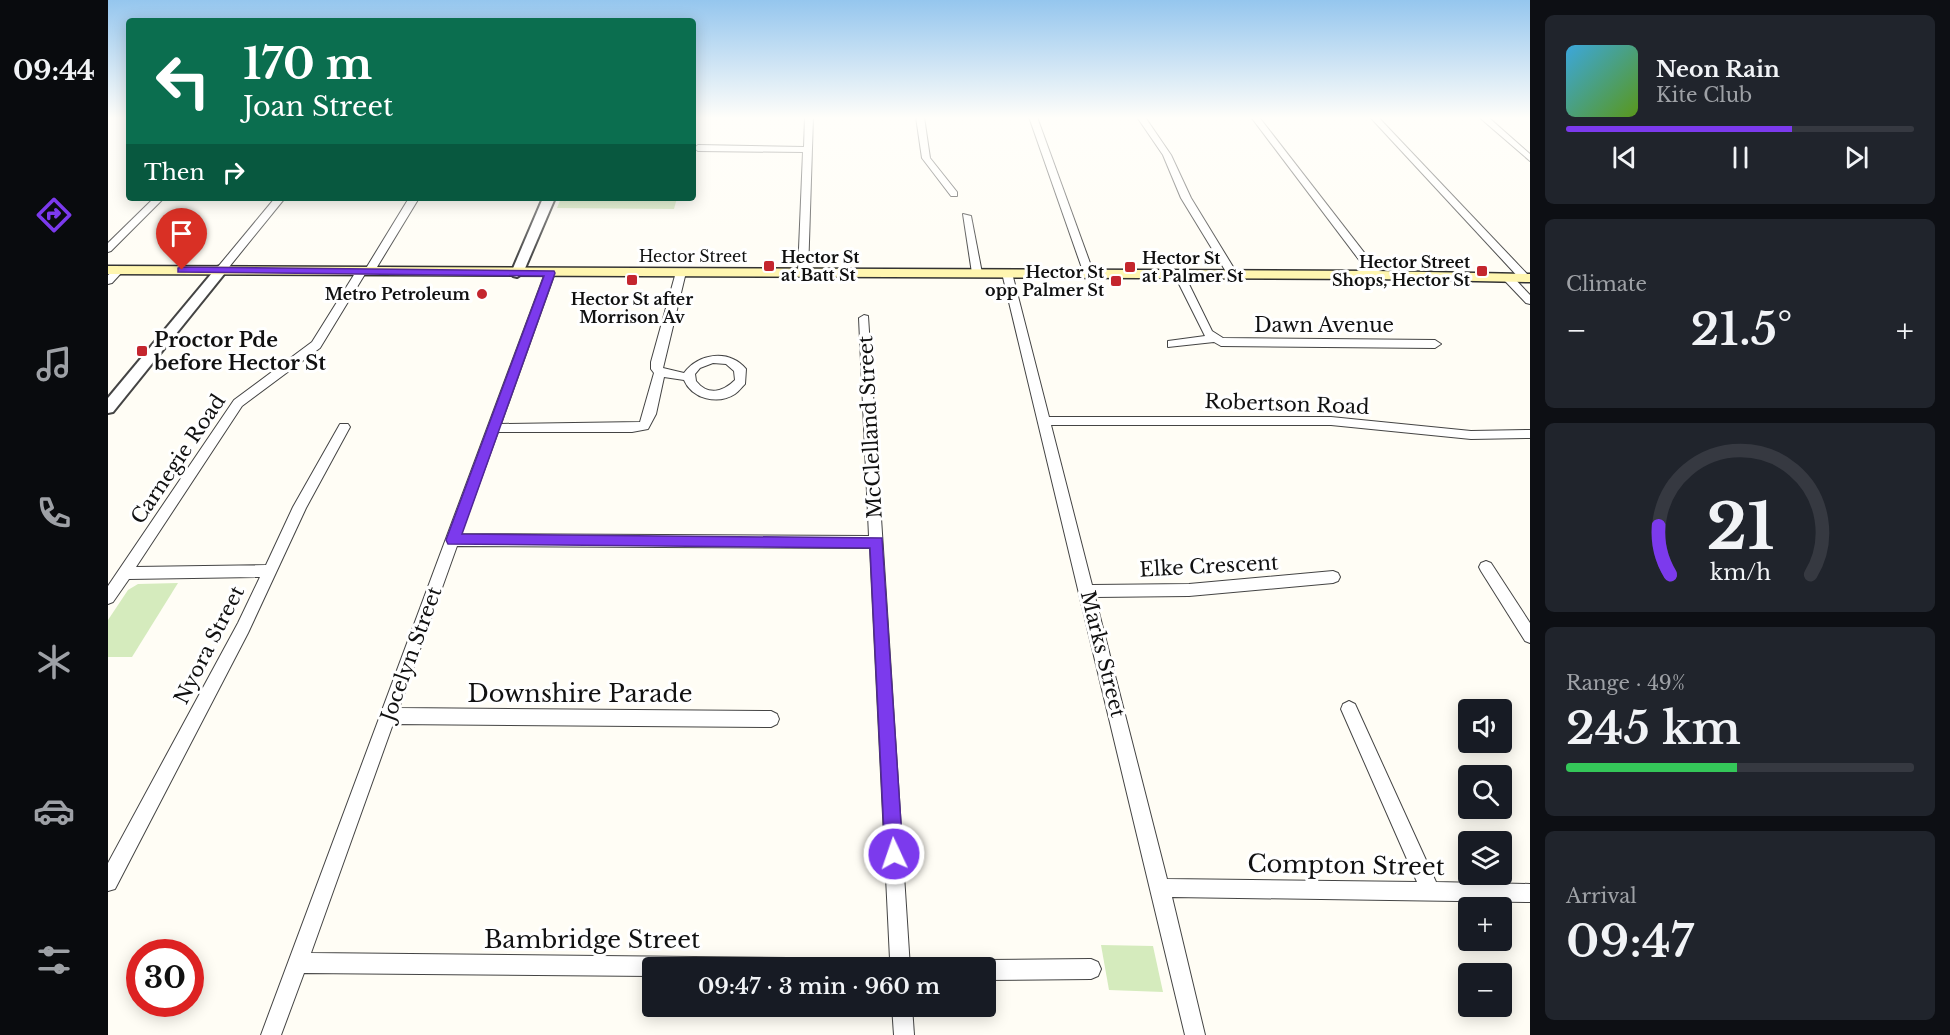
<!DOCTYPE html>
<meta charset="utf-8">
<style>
body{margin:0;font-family:"Libre Baskerville",serif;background:#20242c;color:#f1f3f6;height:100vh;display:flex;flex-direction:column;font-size:22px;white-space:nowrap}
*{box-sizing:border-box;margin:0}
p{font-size:20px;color:#9ea1a6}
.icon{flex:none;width:33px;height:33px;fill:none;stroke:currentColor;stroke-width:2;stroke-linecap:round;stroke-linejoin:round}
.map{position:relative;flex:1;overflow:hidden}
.drawer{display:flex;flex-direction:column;gap:15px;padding:15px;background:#0d0f14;width:420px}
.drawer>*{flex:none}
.hud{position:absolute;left:18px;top:18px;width:570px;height:183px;border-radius:6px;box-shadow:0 3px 15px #0003;background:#0b6e4f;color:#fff;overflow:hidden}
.fabs{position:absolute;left:1350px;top:699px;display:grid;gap:12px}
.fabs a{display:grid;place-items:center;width:54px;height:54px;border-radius:6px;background:#171b24;box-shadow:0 3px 15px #0003;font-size:30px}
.speed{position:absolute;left:18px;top:939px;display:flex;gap:12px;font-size:30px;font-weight:700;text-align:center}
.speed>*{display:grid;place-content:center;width:78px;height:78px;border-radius:50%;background:#171b24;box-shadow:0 3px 15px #0003;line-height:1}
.speed .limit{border:9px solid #d22;background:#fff;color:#111}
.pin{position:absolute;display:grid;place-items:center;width:51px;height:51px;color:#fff;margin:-62px -26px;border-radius:50% 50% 50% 0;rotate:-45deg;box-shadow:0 0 6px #0007}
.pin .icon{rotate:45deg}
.me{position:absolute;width:66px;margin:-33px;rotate:357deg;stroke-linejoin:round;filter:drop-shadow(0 0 4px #0008)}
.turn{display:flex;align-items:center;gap:21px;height:126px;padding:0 18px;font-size:27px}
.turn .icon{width:78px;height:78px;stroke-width:2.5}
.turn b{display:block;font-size:42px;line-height:51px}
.then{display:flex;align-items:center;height:57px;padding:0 18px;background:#0003;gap:12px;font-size:22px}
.big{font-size:45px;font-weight:600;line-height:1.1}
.drawer .tile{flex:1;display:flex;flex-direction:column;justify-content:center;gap:9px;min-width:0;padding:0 21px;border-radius:9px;background:#20242c}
.drawer .dial{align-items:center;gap:0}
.dial svg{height:156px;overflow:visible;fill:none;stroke:#363941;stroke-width:7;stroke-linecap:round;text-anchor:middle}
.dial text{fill:#f1f3f6;stroke:none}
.song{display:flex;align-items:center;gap:18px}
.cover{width:72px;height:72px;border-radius:9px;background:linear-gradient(135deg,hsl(200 70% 55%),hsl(90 70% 35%))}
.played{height:6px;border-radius:3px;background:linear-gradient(90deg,#7c3aed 65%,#363941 65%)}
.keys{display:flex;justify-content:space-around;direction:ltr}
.heat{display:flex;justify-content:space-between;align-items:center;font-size:33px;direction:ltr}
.charge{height:9px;border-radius:4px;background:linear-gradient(90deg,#34c759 49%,#363941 0)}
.trip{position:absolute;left:534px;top:957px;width:354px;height:60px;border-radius:6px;background:#171b24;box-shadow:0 3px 15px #0003;font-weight:600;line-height:60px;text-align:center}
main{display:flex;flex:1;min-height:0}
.menu{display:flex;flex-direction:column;width:108px;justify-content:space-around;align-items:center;background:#090b0e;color:#9ea1a6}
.menu .icon{width:42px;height:42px}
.menu .on{color:#7c3aed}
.menu b{font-size:27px;color:#f1f3f6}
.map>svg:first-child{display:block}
.green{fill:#d5ebbd}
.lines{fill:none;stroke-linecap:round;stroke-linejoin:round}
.minor-casing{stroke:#444;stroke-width:2}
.tertiary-casing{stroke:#444;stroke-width:4}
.secondary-casing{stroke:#333;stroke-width:3}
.minor{fill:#fff;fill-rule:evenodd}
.tertiary{fill:#fff;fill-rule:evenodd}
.secondary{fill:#fff6b0;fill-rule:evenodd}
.route{fill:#7c3aed;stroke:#51269a;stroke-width:1.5}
.poi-dot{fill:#c4262e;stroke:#fff;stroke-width:2}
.labels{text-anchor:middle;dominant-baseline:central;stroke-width:6;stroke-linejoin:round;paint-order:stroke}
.far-street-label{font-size:16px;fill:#111;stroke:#fff}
.far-poi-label{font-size:16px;font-weight:bold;fill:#111;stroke:#fff;text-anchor:end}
.street-label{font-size:20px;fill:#111;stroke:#fff}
.poi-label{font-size:20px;font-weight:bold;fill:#111;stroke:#fff;text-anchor:start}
.near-street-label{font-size:24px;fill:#111;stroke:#fff}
</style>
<main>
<nav class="menu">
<b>09:44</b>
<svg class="icon on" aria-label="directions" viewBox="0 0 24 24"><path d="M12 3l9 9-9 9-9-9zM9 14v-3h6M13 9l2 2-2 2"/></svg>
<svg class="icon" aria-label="music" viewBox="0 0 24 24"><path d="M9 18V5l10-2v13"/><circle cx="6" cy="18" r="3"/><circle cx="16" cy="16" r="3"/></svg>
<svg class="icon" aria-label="phone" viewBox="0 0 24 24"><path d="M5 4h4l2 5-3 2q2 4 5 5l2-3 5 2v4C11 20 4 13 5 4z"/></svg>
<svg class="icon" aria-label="climate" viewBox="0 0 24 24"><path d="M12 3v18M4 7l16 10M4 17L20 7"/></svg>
<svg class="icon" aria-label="car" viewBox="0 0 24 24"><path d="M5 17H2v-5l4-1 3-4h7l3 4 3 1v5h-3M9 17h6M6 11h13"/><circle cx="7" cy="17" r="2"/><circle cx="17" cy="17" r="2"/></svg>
<svg class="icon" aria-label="filters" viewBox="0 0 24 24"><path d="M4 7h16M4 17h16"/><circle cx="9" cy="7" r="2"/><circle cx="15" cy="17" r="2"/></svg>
</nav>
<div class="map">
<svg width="1422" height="1035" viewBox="0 0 1422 1035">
<rect width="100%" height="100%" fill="#fffdf5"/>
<g class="green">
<path d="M 453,198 L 569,198 L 566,209 L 449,208 Z"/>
<path d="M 70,583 L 24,657 L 0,657 L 0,620 L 20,590 L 30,584 Z"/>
<path d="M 993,945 L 1045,946 L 1055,992 L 1001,990 Z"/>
</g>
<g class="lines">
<g class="minor-casing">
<g id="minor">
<path d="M 697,117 L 705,117 L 700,273 L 695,276 L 690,273 L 695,152 L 590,151 L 586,148 L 590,145 L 696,147 Z"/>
<path d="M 808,117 L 816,117 L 822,158 L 849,192 L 849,196 L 843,196 L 814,158 Z"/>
<path d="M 921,117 L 929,117 L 986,274 L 985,276 L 977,276 L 976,274 Z"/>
<path d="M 1029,117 L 1037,117 L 1063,155 L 1083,198 L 1130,275 L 1129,277 L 1121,277 L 1120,275 L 1073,198 L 1055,155 Z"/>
<path d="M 1143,117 L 1151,117 L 1272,273 L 1272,277 L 1264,277 Z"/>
<path d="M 1262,117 L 1270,117 L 1421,276 L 1421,280 L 1413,280 Z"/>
<path d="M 1371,117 L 1380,117 L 1422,154 L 1422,161 Z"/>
<path d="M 46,198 L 56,198 L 3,251 L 0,252 L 0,243 Z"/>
<path d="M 167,198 L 177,198 L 117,272 L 109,272 L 109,268 Z"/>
<path d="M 301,198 L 311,198 L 266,272 L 261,275 L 257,274 L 212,348 L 134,406 L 28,567 L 158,565 L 185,507 L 232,424 L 240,424 L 242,427 L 198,508 L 140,633 L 7,889 L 0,891 L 0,863 L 130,623 L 152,577 L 21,579 L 5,602 L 0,604 L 0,586 L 126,400 L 204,342 L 249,270 L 257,270 Z"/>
<path d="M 855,214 L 863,216 L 874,273 L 873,275 L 869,276 L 864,273 Z"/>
<path d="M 11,267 L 16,270 L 4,283 L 0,284 L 0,275 Z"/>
<path d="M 573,269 L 578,272 L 555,368 L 576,373 C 591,353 621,349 638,369 L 637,384 C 634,387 630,392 627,394 C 610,405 584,399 576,380 L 556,377 L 548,414 L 540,429 L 524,432 L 390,432 L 353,534 L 761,536 L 751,318 L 756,315 L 760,316 L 802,968 L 544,968 L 544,976 L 196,973 L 173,1035 L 153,1035 L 437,273 L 442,270 L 447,273 L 393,424 L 532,422 L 546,373 L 543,369 L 543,362 L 568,272 ZM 605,363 L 618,364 L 626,371 L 627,380 C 615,392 600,396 588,381 L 587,374 L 592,368 ZM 349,546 L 762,548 L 782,959 L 203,953 L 285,724 L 663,727 L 669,724 L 671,719 L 669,714 L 663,711 L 291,708 Z"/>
<path d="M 899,270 L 904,273 L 941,417 L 1223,417 L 1363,431 L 1422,430 L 1422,438 L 1363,439 L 1223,425 L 943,425 L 984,585 L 1081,584 L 1225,571 L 1230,573 L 1232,577 L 1230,581 L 1225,583 L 1081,596 L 987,597 L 1059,879 L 1309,882 L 1233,709 L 1235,704 L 1241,701 L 1247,704 L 1328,882 L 1422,884 L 1422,902 L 1064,897 L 1097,1035 L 1077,1035 L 894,273 Z"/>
<path d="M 1071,271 L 1076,274 L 1104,331 L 1115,338 L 1327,340 L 1333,344 L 1327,348 L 1113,346 L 1106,342 L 1060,347 L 1060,341 L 1097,336 L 1066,274 Z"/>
<path d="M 1401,276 L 1405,277 L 1422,295 L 1422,304 L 1418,303 L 1397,281 L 1396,279 Z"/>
<path d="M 1378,561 L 1383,563 L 1422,623 L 1422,643 L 1417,641 L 1373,571 L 1371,567 L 1373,563 Z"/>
<path d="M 983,959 L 990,962 L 993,969 L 990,976 L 983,979 L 878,980 L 878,968 L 869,968 L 871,963 L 878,960 Z"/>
<path d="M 784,1006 L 804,1006 L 806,1035 L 786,1035 Z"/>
</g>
</g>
<g class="tertiary-casing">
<g id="tertiary">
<path d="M 435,198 L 447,198 L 415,273 L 409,277 L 405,276 L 403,273 Z"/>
<path d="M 113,266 L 117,267 L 119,270 L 117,273 L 5,412 L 0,413 L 0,398 L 109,267 Z"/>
</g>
</g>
<g class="secondary-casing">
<path id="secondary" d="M 0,266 L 1268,271 L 1422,274 L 1422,282 L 1268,279 L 0,274 Z"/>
</g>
<use href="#minor" class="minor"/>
<use href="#tertiary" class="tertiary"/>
<use href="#secondary" class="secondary"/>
</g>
<linearGradient id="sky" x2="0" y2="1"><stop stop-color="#95c6ee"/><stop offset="0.45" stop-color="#fffefa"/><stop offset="1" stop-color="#fffefa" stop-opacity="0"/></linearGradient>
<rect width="1422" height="262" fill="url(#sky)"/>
<path class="route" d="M 74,267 L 446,271 L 447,273 L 354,534 L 774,538 L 795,854 L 792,861 L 786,863 L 780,861 L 777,854 L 762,548 L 340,544 L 338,540 L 436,276 L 70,272 L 70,268 Z"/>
<g class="poi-dot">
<rect x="655" y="260" width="12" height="12" rx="3"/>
<rect x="1016" y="261" width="12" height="12" rx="3"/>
<rect x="1368" y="265" width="12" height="12" rx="3"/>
<rect x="518" y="274" width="12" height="12" rx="3"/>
<rect x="1002" y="275" width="12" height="12" rx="3"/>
<circle cx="374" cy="294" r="6"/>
<rect x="28" y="345" width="12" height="12" rx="3"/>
</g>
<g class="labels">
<g class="far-street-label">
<text x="585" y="256">Hector Street</text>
</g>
<g class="far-poi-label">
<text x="673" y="257" text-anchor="start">Hector St<tspan x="673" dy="18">at Batt St</tspan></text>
<text x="1034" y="258" text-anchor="start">Hector St<tspan x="1034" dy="18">at Palmer St</tspan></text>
<text x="1362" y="262">Hector Street<tspan x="1362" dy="18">Shops, Hector St</tspan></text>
<text x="996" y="272">Hector St<tspan x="996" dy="18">opp Palmer St</tspan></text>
<text x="362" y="294">Metro Petroleum</text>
<text x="524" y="299" text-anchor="middle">Hector St after<tspan x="524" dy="18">Morrison Av</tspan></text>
</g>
<g class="street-label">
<text x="1216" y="325">Dawn Avenue</text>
<text transform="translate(1179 404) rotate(2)">Robertson Road</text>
<text transform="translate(762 427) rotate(-93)">McClelland Street</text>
<text transform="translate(70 459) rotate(-56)">Carnegie Road</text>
<text transform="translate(1101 566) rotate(-3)">Elke Crescent</text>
<text transform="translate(101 645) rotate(-63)">Nyora Street</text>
<text transform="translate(303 654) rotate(-70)">Jocelyn Street</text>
<text transform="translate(995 654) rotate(76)">Marks Street</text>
</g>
<g class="poi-label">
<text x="46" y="340">Proctor Pde<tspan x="46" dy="23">before Hector St</tspan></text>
</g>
<g class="near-street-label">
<text x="472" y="693">Downshire Parade</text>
<text transform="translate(1238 865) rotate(1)">Compton Street</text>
<text x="484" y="939">Bambridge Street</text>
</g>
</g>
</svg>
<div class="fabs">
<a><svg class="icon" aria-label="sound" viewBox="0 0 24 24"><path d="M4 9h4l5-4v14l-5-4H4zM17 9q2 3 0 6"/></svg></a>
<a><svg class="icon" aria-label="search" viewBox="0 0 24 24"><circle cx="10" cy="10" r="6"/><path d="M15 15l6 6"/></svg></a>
<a><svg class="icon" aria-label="layers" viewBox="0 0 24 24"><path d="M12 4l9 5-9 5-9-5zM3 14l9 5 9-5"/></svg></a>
<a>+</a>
<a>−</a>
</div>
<div class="speed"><div class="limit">30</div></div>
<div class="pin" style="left:74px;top:270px;background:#d93025"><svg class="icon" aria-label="arrive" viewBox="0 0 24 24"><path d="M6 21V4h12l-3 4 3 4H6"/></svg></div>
<svg class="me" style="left:786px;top:854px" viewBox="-20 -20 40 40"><circle r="17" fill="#7c3aed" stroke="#fff" stroke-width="3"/><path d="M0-11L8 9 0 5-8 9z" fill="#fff"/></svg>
<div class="trip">09:47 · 3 min · 960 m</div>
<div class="hud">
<div class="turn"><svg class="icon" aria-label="left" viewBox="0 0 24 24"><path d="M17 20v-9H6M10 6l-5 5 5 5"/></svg><div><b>170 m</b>Joan Street</div></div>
<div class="then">Then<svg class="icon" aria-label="right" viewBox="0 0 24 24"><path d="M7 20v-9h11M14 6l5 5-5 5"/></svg></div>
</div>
</div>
<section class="drawer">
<div class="tile">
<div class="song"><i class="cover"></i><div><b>Neon Rain</b><p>Kite Club</p></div></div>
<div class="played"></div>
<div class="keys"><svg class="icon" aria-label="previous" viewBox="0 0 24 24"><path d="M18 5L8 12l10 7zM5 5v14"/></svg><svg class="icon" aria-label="pause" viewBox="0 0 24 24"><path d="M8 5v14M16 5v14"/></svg><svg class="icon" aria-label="next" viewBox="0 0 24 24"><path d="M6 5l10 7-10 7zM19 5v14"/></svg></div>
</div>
<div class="tile"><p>Climate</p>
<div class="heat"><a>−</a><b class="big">21.5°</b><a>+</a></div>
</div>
<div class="tile dial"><svg viewBox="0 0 100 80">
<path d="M14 69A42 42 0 1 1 86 69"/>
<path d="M14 69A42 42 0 0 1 8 44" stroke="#7c3aed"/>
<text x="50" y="56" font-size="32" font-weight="700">21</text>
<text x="50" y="72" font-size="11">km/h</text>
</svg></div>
<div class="tile"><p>Range · 49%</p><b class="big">245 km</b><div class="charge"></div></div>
<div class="tile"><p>Arrival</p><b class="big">09:47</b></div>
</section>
</main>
